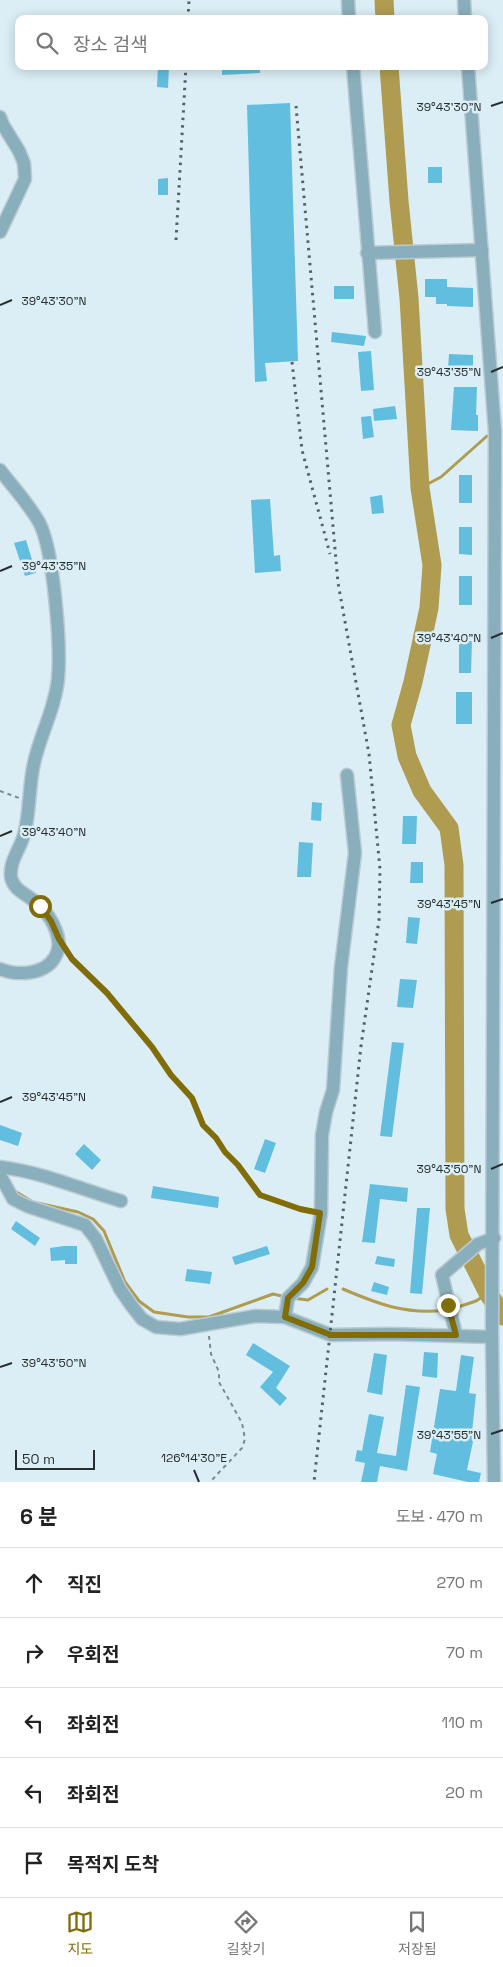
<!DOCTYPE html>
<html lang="ko">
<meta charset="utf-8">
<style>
:root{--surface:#fff;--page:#f2f2f2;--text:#222;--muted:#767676;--line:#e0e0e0;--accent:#816d08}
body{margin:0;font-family:"Space Grotesk","Noto Sans KR",sans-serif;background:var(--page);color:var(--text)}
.scale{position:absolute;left:15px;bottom:12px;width:80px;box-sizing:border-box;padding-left:5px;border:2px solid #272e30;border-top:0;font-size:14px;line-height:18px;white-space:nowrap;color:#272e30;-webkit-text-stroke:4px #dbeef5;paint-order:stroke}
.stop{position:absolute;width:15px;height:15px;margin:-11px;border:4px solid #816d08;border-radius:50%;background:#fff}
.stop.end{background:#816d08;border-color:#fff;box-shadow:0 1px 5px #0008}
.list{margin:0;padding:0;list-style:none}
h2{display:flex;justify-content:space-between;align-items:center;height:65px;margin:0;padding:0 20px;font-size:21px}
h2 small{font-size:16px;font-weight:400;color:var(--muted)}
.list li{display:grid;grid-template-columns:32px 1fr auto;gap:15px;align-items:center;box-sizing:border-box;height:70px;padding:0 20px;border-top:1px solid var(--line)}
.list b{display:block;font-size:19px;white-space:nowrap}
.list em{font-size:16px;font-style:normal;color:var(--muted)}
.icon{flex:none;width:28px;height:28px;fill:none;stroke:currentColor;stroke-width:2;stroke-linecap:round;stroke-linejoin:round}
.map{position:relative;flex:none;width:503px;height:1482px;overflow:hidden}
.search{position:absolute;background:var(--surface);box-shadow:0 2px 12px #0003;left:15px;right:15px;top:15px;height:55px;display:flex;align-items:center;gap:12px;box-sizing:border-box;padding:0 18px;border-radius:10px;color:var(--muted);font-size:19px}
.sheet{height:415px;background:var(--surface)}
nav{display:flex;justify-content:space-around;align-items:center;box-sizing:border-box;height:70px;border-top:1px solid var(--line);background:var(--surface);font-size:14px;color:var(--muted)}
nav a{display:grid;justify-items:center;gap:2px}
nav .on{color:var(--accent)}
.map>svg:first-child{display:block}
</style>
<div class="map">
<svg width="503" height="1482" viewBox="0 0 503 1482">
<rect width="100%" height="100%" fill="#dbeef5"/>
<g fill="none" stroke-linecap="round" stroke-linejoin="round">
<g stroke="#af9c51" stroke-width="3">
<path d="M420 488 441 477 487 436"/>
<path d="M13 1190 33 1202 78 1212 93 1219 104 1231 125 1282 139 1301 154 1312 188 1317H209L273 1294 286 1297"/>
<path d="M343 1289C378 1304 406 1315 446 1310"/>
<path d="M292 1298 308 1300 327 1289"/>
<path d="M452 1309 476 1301 488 1293"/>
</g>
<g stroke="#af9c51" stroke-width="19">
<path d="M384 0 385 19"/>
<path d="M389 66 399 201 409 298 420 488 432 565 429 608 413 682 401 725 407 756 422 791 449 828 454 865 455 1209 459 1235 488 1293 503 1316"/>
</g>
</g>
<g fill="#62bede">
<path d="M158 66H169L168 88 157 87Z"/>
<path d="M222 66H260V73L222 75Z"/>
<path d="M290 103 298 361 265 363 267 381 255 382 247 105Z"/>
<rect x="428" y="167" width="14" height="16"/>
<path d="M168 178V195H158V179Z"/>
<path d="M425 279H447V287L473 288V307L447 306V304H436V297H425Z"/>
<rect x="334" y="286" width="20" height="13"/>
<path d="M332 332 366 336 364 346 331 342Z"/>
<path d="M371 351 374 390 361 391 358 352Z"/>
<path d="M449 354 473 355V369H448Z"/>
<path d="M454 387H477L476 415H478V431L451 430Z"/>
<path d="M395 406 397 419 374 421 373 409Z"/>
<path d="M371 416 374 437 363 439 361 417Z"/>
<rect x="459" y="475" width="13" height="28"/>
<path d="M382 495 384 513 372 514 370 497Z"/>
<path d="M270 499 274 556 280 555 281 571 255 573 251 500Z"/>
<path d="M459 527H472V555L459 554Z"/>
<path d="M26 540 36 573 25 576 14 543Z"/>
<rect x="459" y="576" width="13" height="29"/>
<path d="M459 641H472L471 673H459Z"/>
<rect x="456" y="692" width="16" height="32"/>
<path d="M312 802 322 803 321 821 311 820Z"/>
<path d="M403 816H417L416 844H402Z"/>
<path d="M299 842 313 843 311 877H297Z"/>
<path d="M411 862H423V883H410Z"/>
<path d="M408 917 420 918 417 944 406 943Z"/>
<path d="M400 979 417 980 413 1008 397 1007Z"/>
<path d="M392 1042 404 1043 392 1137 380 1136Z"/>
<path d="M0 1125 22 1133 18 1146 0 1140Z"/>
<path d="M265 1139 276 1143 265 1173 254 1169Z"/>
<path d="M84 1144 101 1160 92 1170 75 1154Z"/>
<path d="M370 1184 408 1188 407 1202 380 1199 375 1243 362 1242Z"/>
<path d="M153 1186 219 1197 218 1208 151 1198Z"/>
<path d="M417 1208H430L422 1294 410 1293Z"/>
<path d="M16 1221 40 1238 35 1246 11 1229Z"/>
<path d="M64 1246H77V1264H65V1260L51 1261 50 1248Z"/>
<path d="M267 1246 270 1254 235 1265 232 1257Z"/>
<path d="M377 1256 395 1259 394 1267 375 1264Z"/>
<path d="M187 1269 212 1272 210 1284 185 1281Z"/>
<path d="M374 1282 389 1287 387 1295 371 1291Z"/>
<path d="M253 1343 290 1366 276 1388 287 1398 280 1406 260 1387 273 1372 246 1355Z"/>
<path d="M424 1352 438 1353 437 1378 422 1376Z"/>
<path d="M374 1353 387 1355 382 1395 367 1392Z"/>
<path d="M461 1355 474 1357 469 1393 476 1394 472 1432H475L467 1470 481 1473 479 1482H468L433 1474 437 1454 430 1452 440 1389 456 1391Z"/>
<path d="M406 1385 420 1387 407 1471 380 1466 377 1482H361L365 1463 355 1461 357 1450 362 1451 369 1414 384 1417 377 1453 396 1456Z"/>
</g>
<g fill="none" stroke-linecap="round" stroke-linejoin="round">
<g stroke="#bbcbd2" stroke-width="15">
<g id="minor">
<path d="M348 0 349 19"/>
<path d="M464 0 465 19"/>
<path d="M353 66 375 332"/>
<path d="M468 66 495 432 492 1337 494 1482"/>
<path d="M0 117 3 125 19 151 24 163 25 179 0 232"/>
<path d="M367 253 482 250"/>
<path d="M0 470C13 487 28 503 39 522 54 550 61 647 58 679 55 709 40 735 34 763 29 785 30 809 25 831 22 847 9 860 11 877 13 891 31 896 40 906 52 918 65 941 55 957 45 975 17 976 0 969"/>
<path d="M0 1167C42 1172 80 1189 121 1201"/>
<path d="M0 1175 13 1199 27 1206 85 1225 96 1239 120 1289 131 1305 142 1319 156 1327 180 1329 256 1316 285 1317 331 1335 390 1334 492 1337"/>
<path d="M285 1317 288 1298 303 1283 312 1267 321 1213 322 1135 326 1112 333 1090 341 967 355 853 347 775"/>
<path d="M456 1335 442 1275 478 1244 494 1238"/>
</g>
</g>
<g stroke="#7d898e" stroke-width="2" stroke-dasharray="4 4" stroke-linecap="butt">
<path d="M0 791 19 798"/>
<path d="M69 955 107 993 152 1047 171 1075 192 1098 203 1125 216 1138 225 1153 238 1165 260 1195 275 1202 311 1211"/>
<path d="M209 1336 211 1354 219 1372V1382L242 1423 245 1439 242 1448 210 1482"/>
</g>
<use href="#minor" stroke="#89aebc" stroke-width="12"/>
<g stroke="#576164" stroke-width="3" stroke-dasharray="2.5 5" stroke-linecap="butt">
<path d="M188 19 189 0"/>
<path d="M296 106 338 583 369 754 380 869 379 920 361 1046 314 1482"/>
<path d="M176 240 186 66"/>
<path d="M292 362 302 450 330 554"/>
</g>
</g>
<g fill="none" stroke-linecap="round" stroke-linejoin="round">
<path stroke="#816d08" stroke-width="6" d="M40 906 51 921 59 939 72 959 107 993 152 1047 171 1075 192 1098 203 1125 216 1138 225 1152 238 1165 260 1195 300 1209 320 1213 312 1267 303 1283 288 1298 285 1317 331 1335H456L448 1305"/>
</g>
<path fill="none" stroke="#272e30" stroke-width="2" d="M491 106 503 102M0 305 12 300M491 372 503 367M0 571 12 566M491 638 503 633M0 836 12 831M491 903 503 899M0 1102 12 1097M491 1169 503 1164M0 1367 12 1363M491 1434 503 1430M194 1470 199 1482"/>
<g font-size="12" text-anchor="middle" fill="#272e30" stroke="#dbeef5" stroke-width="5" stroke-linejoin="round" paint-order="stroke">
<text x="449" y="111">39°43'30"N</text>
<text x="54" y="305">39°43'30"N</text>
<text x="449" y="376">39°43'35"N</text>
<text x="54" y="570">39°43'35"N</text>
<text x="449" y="642">39°43'40"N</text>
<text x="54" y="836">39°43'40"N</text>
<text x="449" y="908">39°43'45"N</text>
<text x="54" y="1101">39°43'45"N</text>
<text x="449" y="1173">39°43'50"N</text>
<text x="54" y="1367">39°43'50"N</text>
<text x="449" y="1439">39°43'55"N</text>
<text x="194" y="1462">126°14'30"E</text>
</g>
</svg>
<div class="scale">50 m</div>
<div class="stop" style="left:40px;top:906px"></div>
<div class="stop end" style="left:448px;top:1305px"></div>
<div class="search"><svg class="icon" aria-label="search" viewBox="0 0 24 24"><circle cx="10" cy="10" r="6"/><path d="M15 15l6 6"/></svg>장소 검색</div>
</div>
<section class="sheet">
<h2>6 분<small>도보 · 470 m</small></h2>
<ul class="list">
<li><svg class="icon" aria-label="ahead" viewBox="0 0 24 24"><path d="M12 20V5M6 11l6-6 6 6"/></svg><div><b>직진</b></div><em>270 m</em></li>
<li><svg class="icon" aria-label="right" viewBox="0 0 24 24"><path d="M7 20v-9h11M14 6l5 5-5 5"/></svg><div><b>우회전</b></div><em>70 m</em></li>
<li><svg class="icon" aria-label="left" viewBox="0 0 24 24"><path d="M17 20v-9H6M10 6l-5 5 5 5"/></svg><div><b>좌회전</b></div><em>110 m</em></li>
<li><svg class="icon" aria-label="left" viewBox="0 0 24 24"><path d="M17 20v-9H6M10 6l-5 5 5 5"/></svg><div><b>좌회전</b></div><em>20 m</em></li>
<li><svg class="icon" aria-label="arrive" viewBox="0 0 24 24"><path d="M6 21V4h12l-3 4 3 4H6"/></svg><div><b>목적지 도착</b></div></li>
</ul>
</section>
<nav>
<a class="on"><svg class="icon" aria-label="map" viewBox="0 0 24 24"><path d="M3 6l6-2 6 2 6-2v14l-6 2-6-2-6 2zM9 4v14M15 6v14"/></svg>지도</a>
<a><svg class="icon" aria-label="directions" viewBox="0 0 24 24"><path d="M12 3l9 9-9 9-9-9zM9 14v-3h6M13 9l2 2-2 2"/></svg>길찾기</a>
<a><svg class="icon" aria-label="saved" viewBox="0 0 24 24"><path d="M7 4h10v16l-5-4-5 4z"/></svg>저장됨</a>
</nav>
